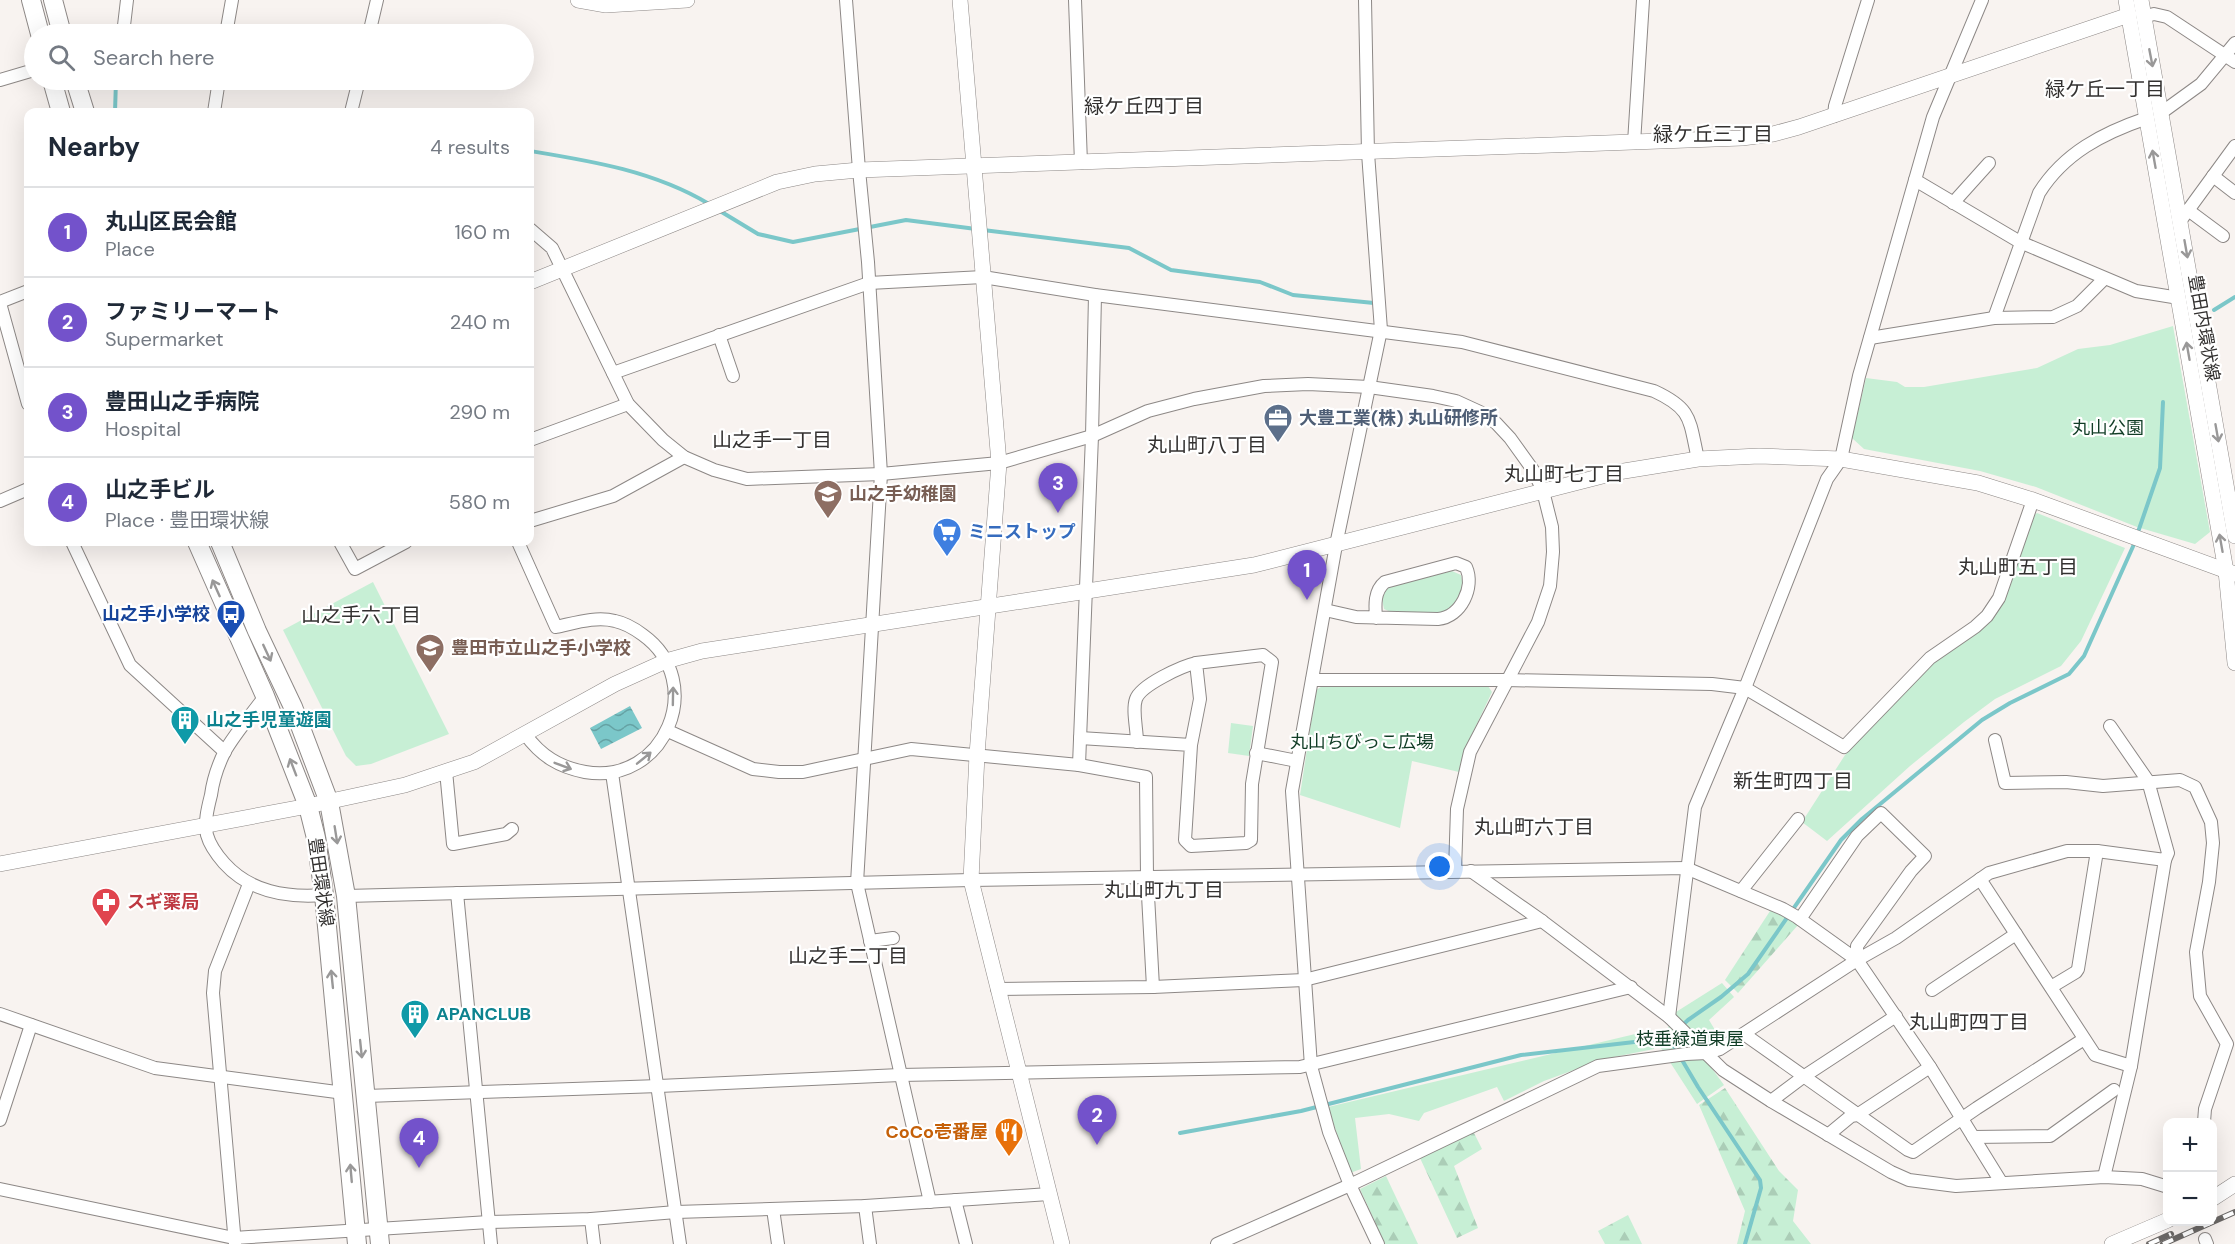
<!DOCTYPE html>
<meta charset="utf-8">
<style>
:root{--surface:#fff;--page:#f6f6f7;--text:#1f2937;--muted:#747a83;--line:#e0e1e3;--accent:#7352cb}
body{margin:0;font-family:"DM Sans","Noto Sans JP",sans-serif;background:var(--page);color:var(--text)}
.controls{position:absolute;right:18px;bottom:18px;display:grid;overflow:hidden;border-radius:12px;box-shadow:0 6px 24px #0002}
.controls button{width:54px;height:54px;display:grid;place-items:center;padding:0;border:0;border-bottom:2px solid var(--line);background:var(--surface);color:var(--text);font:30px sans-serif}
.you{position:absolute;left:1440px;top:867px;width:21px;height:21px;margin:-15px;border:4px solid #fff;border-radius:50%;background:#1a73e8;box-shadow:0 0 0 9px #1a73e833}
.badge{display:grid;place-items:center;width:39px;height:39px;border-radius:50%;background:var(--accent);color:#fff;font-size:20px;font-weight:700}
.pin{position:absolute;translate:-50% -50px;filter:drop-shadow(0 2px 3px #0008)}
.pin::after{content:'';position:absolute;top:32px;width:21px;height:18px;background:inherit;clip-path:polygon(0 0,100% 0,50% 100%)}
.list{margin:0;padding:0;list-style:none}
h2{display:flex;justify-content:space-between;align-items:center;height:78px;margin:0;padding:0 24px;font-size:26px}
h2 small{font-size:20px;font-weight:400;color:var(--muted)}
.list li{display:grid;grid-template-columns:39px 1fr auto;gap:18px;align-items:center;box-sizing:border-box;height:90px;padding:0 24px;border-top:2px solid var(--line)}
.list b{display:block;font-size:22px;white-space:nowrap}
.list p{margin:0;font-size:20px;white-space:nowrap;color:var(--muted)}
.list em{font-size:20px;font-style:normal;color:var(--muted)}
.icon{flex:none;width:33px;height:33px;fill:none;stroke:currentColor;stroke-width:2;stroke-linecap:round;stroke-linejoin:round}
.map{position:relative;flex:none;width:2235px;height:1244px;overflow:hidden}
.search{position:absolute;background:var(--surface);box-shadow:0 6px 24px #0002;left:24px;top:24px;width:510px;height:66px;display:flex;align-items:center;gap:15px;box-sizing:border-box;padding:0 21px;border-radius:33px;color:var(--muted);font-size:22px}
.panel{position:absolute;background:var(--surface);box-shadow:0 6px 24px #0002;left:24px;top:108px;width:510px;height:438px;border-radius:12px}
.map>svg:first-child{display:block}
</style>
<div class="map">
<svg width="2235" height="1244" viewBox="0 0 2235 1244">
<defs>
<pattern id="forest-firs" width="22" height="20" patternUnits="userSpaceOnUse" patternTransform="scale(1.5)"><rect width="22" height="20" fill="#c7efd5"/><path d="M5 1l3.5 6h-7zM16 11l3.5 6h-7z" fill="#abcdb7"/></pattern>
<pattern id="water-waves" width="16" height="10" patternUnits="userSpaceOnUse" patternTransform="scale(1.5)"><rect width="16" height="10" fill="#7bc7c9"/><path d="M0 5q4-4 8 0t8 0" fill="none" stroke="#65a2a4"/></pattern>
</defs>
<rect width="100%" height="100%" fill="#f8f3f0"/>
<g fill="#c7efd5">
<path d="M2173 326 2210 532 2195 544 2137 527 2036 487 1980 471 1864 449 1852 438 1866 378 1897 382 1905 387H1924L2037 368 2078 349 2110 345Z"/>
<path d="M2037 513 2125 548 2081 641 2061 666 1995 699 1964 722 1910 766 1827 841 1802 822 1845 755 1931 663 1978 632 2032 517Z"/>
<path d="M1452 571 1461 575C1465 589 1456 604 1445 612H1391L1384 609 1382 599 1387 588 1401 582Z"/>
<path d="M373 582 449 734 371 764 356 766 346 756 283 630Z"/>
<path d="M1324 685 1488 686 1492 692 1465 749 1459 772 1412 761 1400 828 1300 795 1316 690Z"/>
<path d="M1231 723 1253 726 1249 756 1228 753Z"/>
<path d="M1722 983 1734 997 1709 1020 1721 1040 1705 1059 1724 1085 1697 1104 1659 1045 1676 1012Z"/>
<path d="M1652 1030 1654 1049 1604 1059 1544 1081 1504 1101 1497 1087 1424 1113 1419 1121 1389 1114 1355 1118 1361 1169 1350 1173 1328 1107Z"/>
</g>
<g fill="url(#forest-firs)">
<path d="M1772 908 1798 925 1738 993 1725 980Z"/>
<path d="M1725 1088 1779 1171 1798 1190 1793 1221 1811 1244H1737L1745 1211 1699 1105Z"/>
<path d="M1473 1131 1482 1149 1454 1166 1478 1228 1457 1238 1420 1158Z"/>
<path d="M1386 1176 1418 1244H1385L1360 1189Z"/>
<path d="M1628 1215 1642 1244H1605L1598 1231Z"/>
</g>
<path fill="url(#water-waves)" d="M630 706 642 728 601 749 590 728Z"/>
<g fill="none" stroke-linecap="round" stroke-linejoin="round">
<g stroke="#7bc7c9" stroke-width="4">
<path d="M115 112 116 80"/>
<path d="M530 151C591 161 654 171 709 204"/>
<path d="M720 211 758 234 793 242 906 220 976 229"/>
<path d="M983 230 1129 248 1171 270 1260 282 1293 295 1374 303"/>
<path d="M2214 310 2235 297"/>
<path d="M2137 535 2160 468 2163 402"/>
<path d="M1669 1038 1698 1087 1760 1180 1761 1188 1745 1244"/>
<path d="M1180 1133 1301 1111 1521 1055 1669 1038 1688 1020 1721 997 1748 974 1841 840 1862 819 1982 720 2010 703 2069 674 2084 656 2135 542"/>
</g>
<g stroke="#8d8886" stroke-width="14">
<g id="minor">
<path d="M846 0 859 170 868 262 881 474 857 883 930 1202"/>
<path d="M1075 0 1081 163"/>
<path d="M1365 0 1368 153 1381 330 1336 545 1292 791 1311 1066 1329 1132 1350 1185 1378 1244"/>
<path d="M2143 17 2154 14 2167 17 2235 62"/>
<path d="M123 34 127 0"/>
<path d="M226 34 232 0"/>
<path d="M369 34 377 0"/>
<path d="M0 80 34 70"/>
<path d="M214 112 219 80"/>
<path d="M351 112 359 80"/>
<path d="M2161 113 2201 84 2235 43"/>
<path d="M1834 116 1835 106 1868 0"/>
<path d="M1634 143 1643 0"/>
<path d="M2213 176 2235 193"/>
<path d="M1915 180 2020 242 2136 291 2179 298"/>
<path d="M1953 203 1989 163"/>
<path d="M2188 210 2223 236"/>
<path d="M2181 220 2235 146"/>
<path d="M530 229 552 248 628 404 663 440 684 457 714 470 747 479 881 474 999 463 1092 436 1148 411 1194 399 1264 386 1308 384 1369 387 1433 396 1456 401 1480 412 1496 423 1510 438 1533 470 1543 491 1552 527 1553 552 1550 586 1538 622 1470 752 1457 809 1455 871"/>
<path d="M0 302 28 291"/>
<path d="M0 303 28 404"/>
<path d="M1994 318 2039 193C2064 153 2103 133 2147 118"/>
<path d="M719 335 733 376"/>
<path d="M1870 338 1994 318 2053 317 2077 306 2104 279"/>
<path d="M613 373 869 283 983 277 1095 295 1462 342 1654 391C1693 409 1689 420 1698 459"/>
<path d="M530 440 628 404"/>
<path d="M0 501 28 489"/>
<path d="M530 521 613 496 684 457"/>
<path d="M72 542 130 665 225 752"/>
<path d="M340 542 355 569 406 542"/>
<path d="M518 542 556 627C575 623 596 616 615 621 625 623 635 629 643 635 708 682 665 786 585 772 559 767 541 756 525 734"/>
<path d="M1325 610 1356 617 1438 619C1461 617 1475 587 1466 567L1456 563 1385 582C1374 591 1375 605 1376 618"/>
<path d="M1312 680H1506L1712 684 1745 688 1844 747 1930 658 1975 627 1987 616 1999 598 2033 500"/>
<path d="M265 696C252 714 236 732 225 751 218 765 213 780 211 795 208 807 204 822 207 835 210 846 217 855 224 863 250 892 286 898 324 895"/>
<path d="M2110 726 2148 781 2168 853 2165 860"/>
<path d="M668 731 753 769 779 772H803L911 749 1079 765 1146 777 1147 877 1153 987"/>
<path d="M1080 738 1191 745 1185 840 1191 846 1246 843 1251 840 1252 784 1272 662 1263 655 1196 663 1200 699 1191 745"/>
<path d="M1995 740 2005 783 2066 782 2103 786 2180 780 2195 787 2211 822 2213 843 2209 882 2196 952 2200 996 2227 1044 2205 1109 2204 1122"/>
<path d="M1137 742C1137 729 1132 710 1136 699 1141 685 1182 666 1196 663"/>
<path d="M1256 753 1297 761"/>
<path d="M1079 765 1092 436 1095 295"/>
<path d="M446 771 453 844 506 834 512 829"/>
<path d="M612 773 680 1244"/>
<path d="M1471 871 1542 921 1669 1017 1723 1070 1771 1101 1891 1172 1909 1180 1956 1186 2104 1177 2142 1179 2168 1187"/>
<path d="M1980 879 2095 1055 2131 1066"/>
<path d="M1741 891 1798 819"/>
<path d="M457 893 491 1244"/>
<path d="M346 896 971 880 1686 868 1783 909 1797 917 1857 960 1930 1067 2001 1182"/>
<path d="M1800 919 1857 836 1881 813 1925 856 1911 871 1857 946V960"/>
<path d="M870 941 893 938"/>
<path d="M2051 987 2076 972 2078 969 2097 851"/>
<path d="M997 989 1153 987 1304 980 1542 921"/>
<path d="M1932 990 2016 934"/>
<path d="M0 1014 155 1068 344 1093"/>
<path d="M1669 1017 1695 807 1745 688 1827 479 1841 459 1859 376 1933 117 1982 0"/>
<path d="M1744 1034 1908 1150 1913 1152 1977 1108 2084 1039"/>
<path d="M366 1096 659 1086 900 1075 1300 1067 1631 987"/>
<path d="M1771 1101 1803 1077 1896 1016"/>
<path d="M0 1120 31 1025"/>
<path d="M1828 1135 1851 1116 1857 1115 1930 1067"/>
<path d="M1973 1137 2050 1136 2114 1090"/>
<path d="M0 1189 234 1238 489 1222 591 1219 676 1212 865 1206 1049 1194"/>
<path d="M955 1200 966 1244"/>
<path d="M865 1206 870 1244"/>
<path d="M773 1209 778 1244"/>
<path d="M591 1219 594 1244"/>
<path d="M2205 1239 2207 1244"/>
<path d="M235 1244 213 993 215 971 249 884"/>
<path d="M1217 1244 1350 1185 1598 1066 1686 1054 1707 1053 1720 1049 1857 960 1896 938 1989 873 2067 851H2097L2165 860 2131 1066 2104 1177"/>
</g>
</g>
<g stroke="#8d8886" stroke-width="16">
<g id="tertiary">
<path d="M578 0 606 5 687 0"/>
<path d="M960 0 999 463 977 755 971 880 1062 1244"/>
<path d="M2126 0 2226 571 2235 663"/>
<path d="M2141 0 2235 536"/>
<path d="M530 282 777 182 815 174 859 170 1742 138 1773 134 1799 127 2129 15"/>
<path d="M0 864 308 806 405 785 474 762 615 684 666 661 702 651 1254 565 1618 472 1698 459 1759 456 1841 459 1978 483 2033 500 2235 574"/>
<path d="M2212 1199 2235 1184"/>
<path d="M2112 1244 2168 1220"/>
</g>
</g>
<g stroke="#8d8886" stroke-width="20">
<g id="secondary">
<path d="M31 0 40 34"/>
<path d="M53 0 62 34"/>
<path d="M52 80 61 112"/>
<path d="M75 80 85 112"/>
<path d="M197 542 265 696 308 806 316 838 324 895 357 1244"/>
<path d="M220 542 257 631 293 707 329 802 346 896 380 1244"/>
</g>
</g>
<use href="#minor" stroke="#fff" stroke-width="12"/>
<use href="#tertiary" stroke="#fff" stroke-width="15"/>
<use href="#secondary" stroke="#fff" stroke-width="18"/>
<g stroke="#6b6866" stroke-width="6">
<g id="rail">
<path d="M2149 1244 2171 1234"/>
<path d="M2163 1244 2235 1212"/>
</g>
</g>
<use href="#rail" stroke="#fff" stroke-width="4" stroke-dasharray="11" stroke-linecap="butt"/>
</g>
<defs><path id="oneway-shaft" d="M-6 0H5M1.5-3L5.5 0L1.5 3" fill="none" stroke-width="1.6" stroke-linecap="round" stroke-linejoin="round" transform="scale(1.5)"/></defs>
<g stroke="#999898">
<use href="#oneway-shaft" transform="translate(2151 58) rotate(79)"/>
<use href="#oneway-shaft" transform="translate(2154 159) rotate(-100)"/>
<use href="#oneway-shaft" transform="translate(2186 249) rotate(80)"/>
<use href="#oneway-shaft" transform="translate(2188 351) rotate(-100)"/>
<use href="#oneway-shaft" transform="translate(2217 433) rotate(80)"/>
<use href="#oneway-shaft" transform="translate(2221 543) rotate(-100)"/>
<use href="#oneway-shaft" transform="translate(216 588) rotate(-114)"/>
<use href="#oneway-shaft" transform="translate(267 653) rotate(65)"/>
<use href="#oneway-shaft" transform="translate(673 696) rotate(-89)"/>
<use href="#oneway-shaft" transform="translate(644 758) rotate(-39)"/>
<use href="#oneway-shaft" transform="translate(563 766) rotate(21)"/>
<use href="#oneway-shaft" transform="translate(293 767) rotate(-111)"/>
<use href="#oneway-shaft" transform="translate(336 835) rotate(81)"/>
<use href="#oneway-shaft" transform="translate(332 979) rotate(-96)"/>
<use href="#oneway-shaft" transform="translate(361 1049) rotate(84)"/>
<use href="#oneway-shaft" transform="translate(351 1173) rotate(-95)"/>
</g>
<defs>
<g id="office-pin" transform="scale(1.5)"><path d="M0 17L-7.5 6A9.5 9.5 0 1 1 7.5 6Z" fill="#5c6f8a" stroke="#fff"/><path d="M-6-3h4V-5.5h4V-3h4V5H-6ZM-1-4.5V-3h2v-1.5ZM-6 0V1H6V0Z" fill="#fff"/></g>
<g id="school-pin" transform="scale(1.5)"><path d="M0 17L-7.5 6A9.5 9.5 0 1 1 7.5 6Z" fill="#8d6e63" stroke="#fff"/><path d="M0-5L7-2L0 1L-7-2ZM-4 1L0 2.5L4 1V4Q0 6-4 4Z" fill="#fff"/></g>
<g id="supermarket-pin" transform="scale(1.5)"><path d="M0 17L-7.5 6A9.5 9.5 0 1 1 7.5 6Z" fill="#3f7fe0" stroke="#fff"/><path d="M-6-5.5h2.5l.6 2H6L4.5 2H-2.5L-4.4-4H-6ZM-1.5 3.2a1.3 1.3 0 1 0 .1 0ZM3 3.2a1.3 1.3 0 1 0 .1 0Z" fill="#fff"/></g>
<g id="bus-pin" transform="scale(1.5)"><path d="M0 17L-7.5 6A9.5 9.5 0 1 1 7.5 6Z" fill="#1a4fb4" stroke="#fff"/><path d="M-5-6H5V4H4V6H2V4H-2V6H-4V4H-5ZM-3.5-4V0h7V-4ZM-3.5 1.2v1.5H-2V1.2ZM2 1.2v1.5H3.5V1.2Z" fill="#fff"/></g>
<g id="building-pin" transform="scale(1.5)"><path d="M0 17L-7.5 6A9.5 9.5 0 1 1 7.5 6Z" fill="#0f9aa8" stroke="#fff"/><path d="M-4-6H4V6H1V3H-1V6H-4ZM-2.5-4.3h1.7v1.8h-1.7ZM.8-4.3h1.7v1.8H.8ZM-2.5-1h1.7V.8h-1.7ZM.8-1h1.7V.8H.8Z" fill="#fff"/></g>
<g id="pharmacy-pin" transform="scale(1.5)"><path d="M0 17L-7.5 6A9.5 9.5 0 1 1 7.5 6Z" fill="#e0444e" stroke="#fff"/><path d="M-2-6h4v4h4v4h-4v4h-4v-4h-4v-4h4Z" fill="#fff"/></g>
<g id="restaurant-pin" transform="scale(1.5)"><path d="M0 17L-7.5 6A9.5 9.5 0 1 1 7.5 6Z" fill="#e8710a" stroke="#fff"/><path d="M-5-6h1v4h1v-4h1v4h1v-4h1v5L-1.5 .5V6h-2V.5L-5-1ZM5-6V6H3V1.5H1.5Q1.5-4 5-6Z" fill="#fff"/></g>
</defs>
<g fill-rule="evenodd">
<use href="#office-pin" x="1278" y="418"/>
<use href="#school-pin" x="828" y="494"/>
<use href="#supermarket-pin" x="947" y="532"/>
<use href="#bus-pin" x="231" y="614"/>
<use href="#school-pin" x="430" y="648"/>
<use href="#building-pin" x="185" y="720"/>
<use href="#pharmacy-pin" x="106" y="902"/>
<use href="#building-pin" x="415" y="1014"/>
<use href="#restaurant-pin" x="1009" y="1132"/>
</g>
<g text-anchor="middle" stroke-width="4.5" stroke-linejoin="round" paint-order="stroke">
<g font-size="18" fill="#333130" stroke="#fff">
<text transform="translate(2204 328) rotate(80)" y="6">豊田内環状線</text>
<text transform="translate(321 882) rotate(82)" y="6">豊田環状線</text>
</g>
<g font-size="18" font-weight="bold" fill="#4e5e75" stroke="#fff" text-anchor="start">
<text x="1299" y="424">大豊工業(株) 丸山研修所</text>
</g>
<g font-size="18" fill="#113d26" stroke="#fff">
<text x="2108" y="434">丸山公園</text>
<text x="1362" y="748">丸山ちびっこ広場</text>
<text x="1690" y="1045">枝垂緑道東屋</text>
</g>
<g font-size="18" font-weight="bold" fill="#785e54" stroke="#fff" text-anchor="start">
<text x="849" y="500">山之手幼稚園</text>
<text x="451" y="654">豊田市立山之手小学校</text>
</g>
<g font-size="18" font-weight="bold" fill="#366cbe" stroke="#fff" text-anchor="start">
<text x="968" y="538">ミニストップ</text>
</g>
<g font-size="18" font-weight="bold" fill="#164399" stroke="#fff" text-anchor="end">
<text x="210" y="620">山之手小学校</text>
</g>
<g font-size="18" font-weight="bold" fill="#0d838f" stroke="#fff" text-anchor="start">
<text x="206" y="726">山之手児童遊園</text>
<text x="436" y="1020">APANCLUB</text>
</g>
<g font-size="18" font-weight="bold" fill="#be3a42" stroke="#fff" text-anchor="start">
<text x="127" y="908">スギ薬局</text>
</g>
<g font-size="18" font-weight="bold" fill="#c56008" stroke="#fff" text-anchor="end">
<text x="988" y="1138">CoCo壱番屋</text>
</g>
<g font-size="20" fill="#333130" stroke="#fff">
<text x="2105" y="96">緑ケ丘一丁目</text>
<text x="1144" y="113">緑ケ丘四丁目</text>
<text x="1713" y="141">緑ケ丘三丁目</text>
<text x="772" y="447">山之手一丁目</text>
<text x="1207" y="452">丸山町八丁目</text>
<text x="1564" y="481">丸山町七丁目</text>
<text x="2018" y="574">丸山町五丁目</text>
<text x="361" y="622">山之手六丁目</text>
<text x="1793" y="788">新生町四丁目</text>
<text x="1534" y="834">丸山町六丁目</text>
<text x="1164" y="897">丸山町九丁目</text>
<text x="848" y="963">山之手二丁目</text>
<text x="1969" y="1029">丸山町四丁目</text>
</g>
</g>
</svg>
<div class="controls">
<button>+</button>
<button>−</button>
</div>
<div class="you"></div>
<div class="pin badge" style="left:1307px;top:600px">1</div>
<div class="pin badge" style="left:1097px;top:1145px">2</div>
<div class="pin badge" style="left:1058px;top:513px">3</div>
<div class="pin badge" style="left:419px;top:1168px">4</div>
<div class="search"><svg class="icon" aria-label="search" viewBox="0 0 24 24"><circle cx="10" cy="10" r="6"/><path d="M15 15l6 6"/></svg>Search here</div>
<section class="panel">
<h2>Nearby<small>4 results</small></h2>
<ul class="list">
<li><span class="badge">1</span><div><b>丸山区民会館</b><p>Place</p></div><em>160 m</em></li>
<li><span class="badge">2</span><div><b>ファミリーマート</b><p>Supermarket</p></div><em>240 m</em></li>
<li><span class="badge">3</span><div><b>豊田山之手病院</b><p>Hospital</p></div><em>290 m</em></li>
<li><span class="badge">4</span><div><b>山之手ビル</b><p>Place · 豊田環状線</p></div><em>580 m</em></li>
</ul>
</section>
</div>
